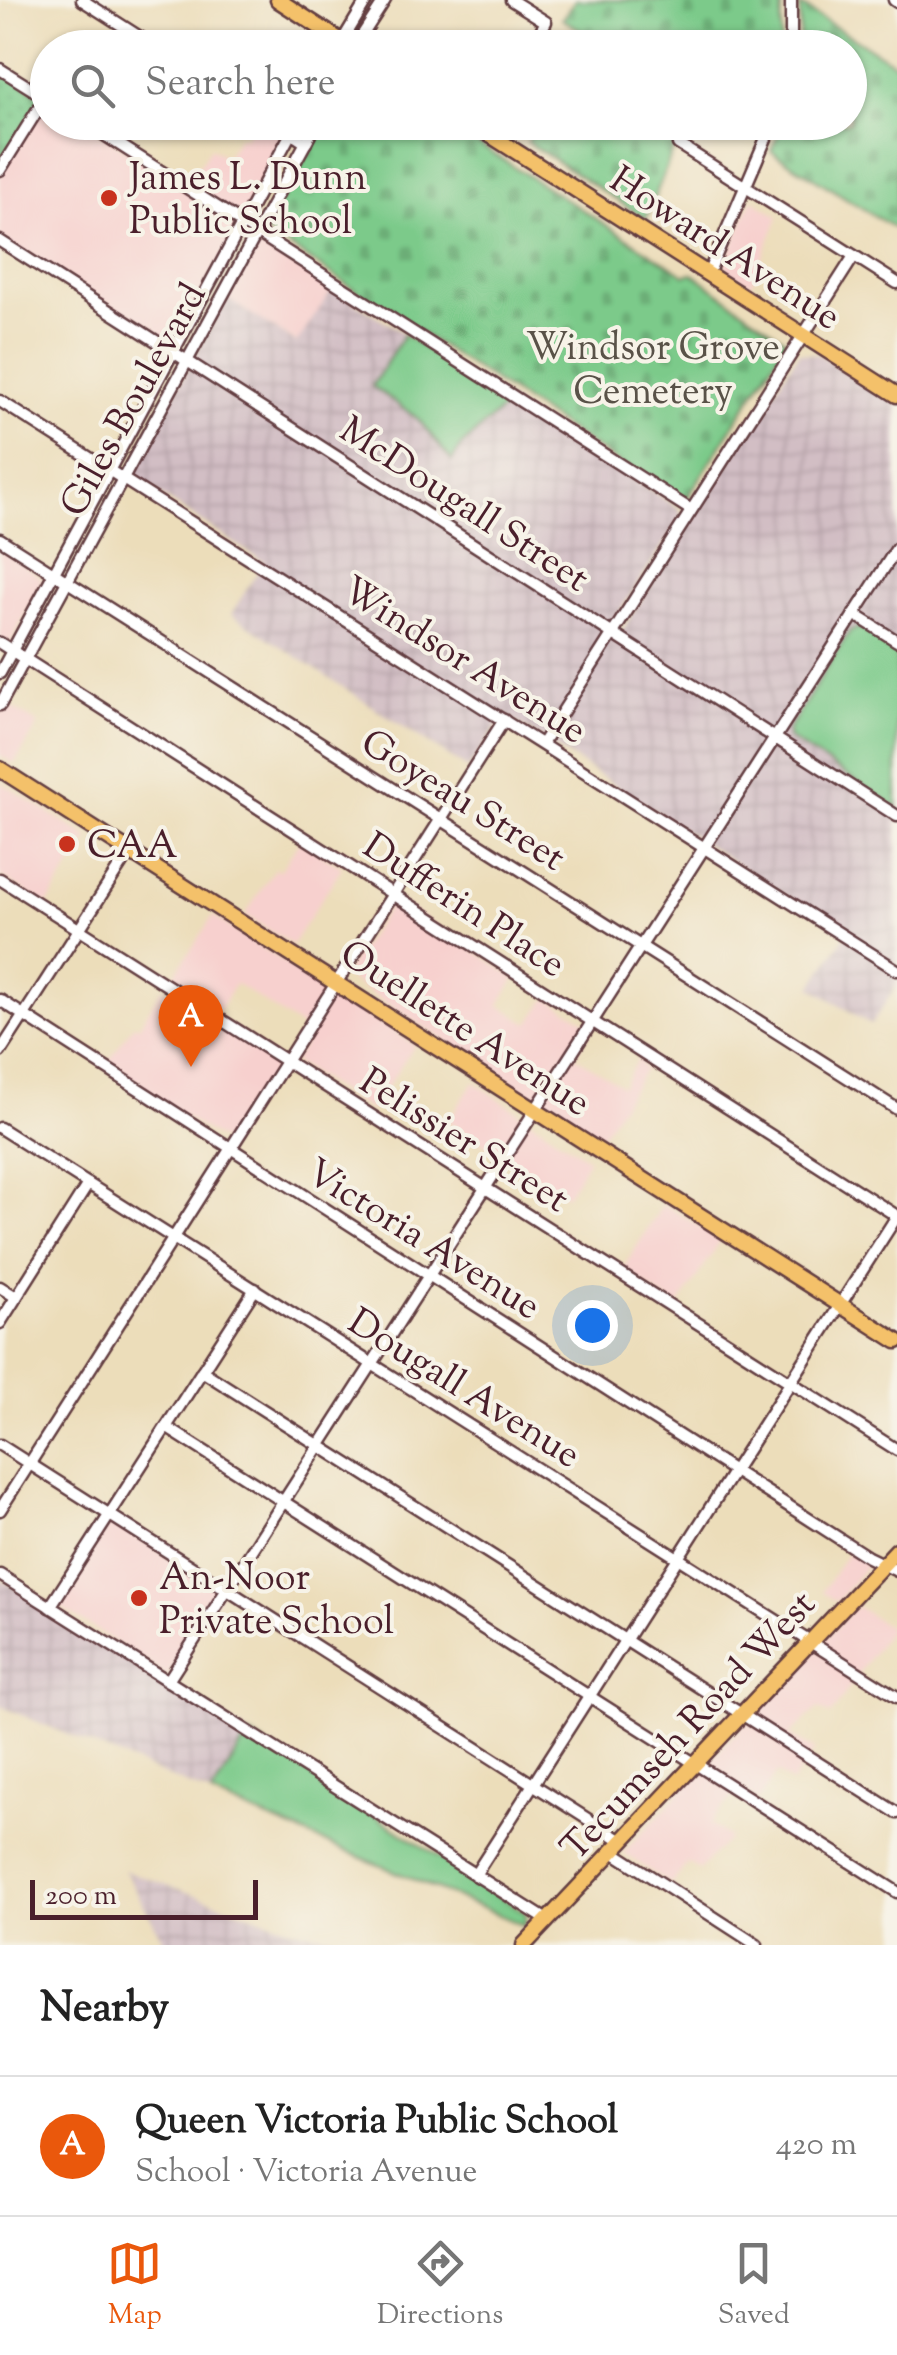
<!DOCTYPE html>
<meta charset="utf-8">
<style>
:root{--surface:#fff;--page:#f6f6f6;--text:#222;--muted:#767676;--line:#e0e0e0;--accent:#ea580c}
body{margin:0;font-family:"Sorts Mill Goudy",serif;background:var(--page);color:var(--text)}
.scale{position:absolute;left:30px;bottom:25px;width:228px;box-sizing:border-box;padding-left:10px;border:5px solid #4a1f2b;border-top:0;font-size:28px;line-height:35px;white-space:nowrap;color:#4a1f2b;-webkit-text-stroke:8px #f7f3e8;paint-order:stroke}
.you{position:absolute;left:592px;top:1325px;width:35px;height:35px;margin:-25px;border:8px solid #fff;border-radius:50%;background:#1a73e8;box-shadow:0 0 0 15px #1a73e833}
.badge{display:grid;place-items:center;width:65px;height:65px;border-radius:50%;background:var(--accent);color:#fff;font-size:32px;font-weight:700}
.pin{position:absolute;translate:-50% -82px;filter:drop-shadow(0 2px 5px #0008)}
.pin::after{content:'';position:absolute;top:52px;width:35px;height:30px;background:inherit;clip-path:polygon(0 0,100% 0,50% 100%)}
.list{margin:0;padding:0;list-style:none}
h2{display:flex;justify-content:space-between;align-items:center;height:130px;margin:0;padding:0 40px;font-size:42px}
h2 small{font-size:32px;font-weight:400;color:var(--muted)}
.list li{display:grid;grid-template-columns:65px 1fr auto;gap:30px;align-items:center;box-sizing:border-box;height:140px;padding:0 40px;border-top:2px solid var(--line)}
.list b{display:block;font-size:38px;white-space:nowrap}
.list p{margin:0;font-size:32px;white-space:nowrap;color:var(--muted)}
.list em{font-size:32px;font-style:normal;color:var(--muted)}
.icon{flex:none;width:55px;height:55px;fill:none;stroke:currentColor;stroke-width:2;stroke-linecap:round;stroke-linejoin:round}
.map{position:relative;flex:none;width:897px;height:1945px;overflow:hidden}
.search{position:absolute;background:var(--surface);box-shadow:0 2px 8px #0004;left:30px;right:30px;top:30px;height:110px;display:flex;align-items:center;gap:25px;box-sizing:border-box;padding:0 35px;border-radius:55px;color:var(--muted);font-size:38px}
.sheet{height:270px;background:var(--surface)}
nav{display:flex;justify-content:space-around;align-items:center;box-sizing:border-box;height:140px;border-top:2px solid var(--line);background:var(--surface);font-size:28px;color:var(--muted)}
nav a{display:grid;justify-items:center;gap:5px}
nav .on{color:var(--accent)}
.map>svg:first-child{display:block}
</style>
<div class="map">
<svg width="897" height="1945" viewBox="0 0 897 1945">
<defs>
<pattern id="industrial-grid" width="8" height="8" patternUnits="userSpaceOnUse" patternTransform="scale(2.5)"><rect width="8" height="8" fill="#d2bec4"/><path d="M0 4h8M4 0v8" fill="none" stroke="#b6a3a9"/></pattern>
<pattern id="cemetery-stones" width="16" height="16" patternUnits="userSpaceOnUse" patternTransform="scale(2.5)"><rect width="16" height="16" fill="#7bca8a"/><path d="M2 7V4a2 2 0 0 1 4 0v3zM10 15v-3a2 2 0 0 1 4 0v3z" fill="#6cad77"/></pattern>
<pattern id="park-dots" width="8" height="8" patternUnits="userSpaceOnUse" patternTransform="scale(2.5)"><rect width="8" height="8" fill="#7bca8a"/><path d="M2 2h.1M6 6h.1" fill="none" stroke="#6cad77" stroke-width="1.8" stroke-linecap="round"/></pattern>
</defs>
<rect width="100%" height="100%" fill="#f7f3e8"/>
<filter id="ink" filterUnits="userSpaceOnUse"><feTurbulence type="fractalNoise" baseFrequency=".01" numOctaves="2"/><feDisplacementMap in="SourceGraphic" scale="20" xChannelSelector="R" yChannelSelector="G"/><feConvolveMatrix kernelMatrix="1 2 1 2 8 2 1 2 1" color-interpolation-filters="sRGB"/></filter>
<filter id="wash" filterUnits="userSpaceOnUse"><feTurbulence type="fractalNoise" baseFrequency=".0048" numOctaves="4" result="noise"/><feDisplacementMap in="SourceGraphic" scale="40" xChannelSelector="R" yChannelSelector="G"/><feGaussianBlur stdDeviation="2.25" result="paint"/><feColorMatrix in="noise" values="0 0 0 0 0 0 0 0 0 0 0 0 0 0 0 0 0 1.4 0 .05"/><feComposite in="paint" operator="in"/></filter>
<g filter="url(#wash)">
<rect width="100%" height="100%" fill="#ecddba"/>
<g fill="#f7d0ce">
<path d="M47 99 48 122 84 123 186 187 210 148 226 157 239 136 244 138 255 123H274L291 133 174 352 0 241V164Z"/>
<path d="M752 199 779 217 751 285 727 271 724 264Z"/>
<path d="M260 240 333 288 298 343 225 298Z"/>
<path d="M0 548 43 579 7 651 0 647Z"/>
<path d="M5 703 39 724 14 764 0 755V713Z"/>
<path d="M0 782 89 838 47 905 0 876Z"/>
<path d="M300 840 342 867 292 945 245 915 275 868 280 871Z"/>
<path d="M398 901 516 978 499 1005 529 1023 548 998 584 1020 591 1030 575 1056 622 1086 639 1057 644 1060 640 1065 646 1068 599 1139 347 978V968L390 905Z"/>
<path d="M213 916 415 1045 371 1111 293 1062 310 1034 241 987 235 984 217 1013 169 983Z"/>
<path d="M162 988 279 1062 228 1145 105 1066 134 1024 139 1026Z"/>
<path d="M474 1082 589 1159 566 1196 448 1121Z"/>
<path d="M663 1204 721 1240 678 1307 622 1270Z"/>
<path d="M110 1520 222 1591 167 1676 57 1605Z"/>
<path d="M849 1550 868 1564 837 1602 822 1592Z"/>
<path d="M856 1606 890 1628 831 1715 818 1708 790 1735 815 1750 792 1783 777 1773 758 1801 739 1789 710 1823 730 1838 699 1870 688 1863 671 1885 623 1853Z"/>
</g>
<g fill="url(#industrial-grid)">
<path d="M333 288 680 509 681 518 611 625 621 632 799 352 820 355 897 403V985L871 1025 812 987 846 934 505 715 468 769 231 614 264 562 130 476 226 298 297 343Z"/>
<path d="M0 1578 249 1734 211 1795 0 1706Z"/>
<path d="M124 1870 293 1929 380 1945H166Z"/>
</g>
<g fill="#7bca8a" stroke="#62745a" stroke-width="2.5">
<path d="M404 334 509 403 461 446 452 461 418 419 372 386Z"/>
<path d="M857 628 868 629 897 648V808L788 738V730L849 632Z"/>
<path d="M249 1734 526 1913 525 1926 211 1795Z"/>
</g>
<g fill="url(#cemetery-stones)" stroke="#62745a" stroke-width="2.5">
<path d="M575 0H782L781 47H586L590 35 562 19Z"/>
<path d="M800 5 897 65V230L771 151 783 123 850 122V48L800 47Z"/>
<path d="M324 123H445L685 275 692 273 787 341 683 505 264 230Z"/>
<path d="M538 123H684L646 219 527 142Z"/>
</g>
<path fill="url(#park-dots)" stroke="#62745a" stroke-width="2.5" d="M0 69 45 98 0 164Z"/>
</g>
<g filter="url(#ink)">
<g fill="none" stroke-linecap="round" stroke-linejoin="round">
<g stroke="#623c40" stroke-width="15">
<g id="minor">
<path d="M82 0 157 48"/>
<path d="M511 0 546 22 530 48"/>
<path d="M894 0 897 2"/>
<path d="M338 48 367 0"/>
<path d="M354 48 385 0"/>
<path d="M791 48V0"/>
<path d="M0 69 48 99"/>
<path d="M84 122 691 510"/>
<path d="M274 122 306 143"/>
<path d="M678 144 897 283"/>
<path d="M0 170 45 98"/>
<path d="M0 241 897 816"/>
<path d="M708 274 773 122"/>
<path d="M0 401 897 970"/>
<path d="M0 539 897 1109"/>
<path d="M854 614 897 641"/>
<path d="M0 643 897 1216 475 1875"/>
<path d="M0 673 297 122"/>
<path d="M0 705 317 122"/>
<path d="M542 744 854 256"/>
<path d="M0 879 897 1450"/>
<path d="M0 1000 868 1557 897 1571"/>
<path d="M0 1052 129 852"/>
<path d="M0 1128 897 1697"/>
<path d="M0 1287 16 1297"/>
<path d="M0 1323 88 1184"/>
<path d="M202 1371 897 1813"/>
<path d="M166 1427 897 1892"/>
<path d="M0 1445 622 1841"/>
<path d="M0 1510 504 720"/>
<path d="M0 1575 547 1920"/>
<path d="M50 1607 255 1289"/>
<path d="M168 1681 897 548"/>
<path d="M613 1852 757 1945"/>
</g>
</g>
<g stroke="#623c40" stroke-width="19">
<g id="major">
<path d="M278 0 352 48"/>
<path d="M470 122 897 395"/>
<path d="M0 769 897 1341"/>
<path d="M524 1945 897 1550"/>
</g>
</g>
<use href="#minor" stroke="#fff" stroke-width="10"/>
<use href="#major" stroke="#f4c16a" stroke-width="14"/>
</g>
</g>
<g fill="#c8321e" stroke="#f7f3e8" stroke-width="4">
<circle cx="109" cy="198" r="10"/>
<circle cx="67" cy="844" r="10"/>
<circle cx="139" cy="1598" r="10"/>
</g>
<g text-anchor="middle" stroke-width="8" stroke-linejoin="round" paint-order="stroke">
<g font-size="38" fill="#4a1f2b" stroke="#f7f3e8" text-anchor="start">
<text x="129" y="189">James L. Dunn<tspan x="129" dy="44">Public School</tspan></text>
<text x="87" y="857">CAA</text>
<text x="159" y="1589">An-Noor<tspan x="159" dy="44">Private School</tspan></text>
</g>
<g font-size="38" fill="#4a1f2b" stroke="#f7f3e8">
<text transform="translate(726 247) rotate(33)" y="13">Howard Avenue</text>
<text transform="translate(132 399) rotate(-61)" y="13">Giles Boulevard</text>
<text transform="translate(465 503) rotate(33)" y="13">McDougall Street</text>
<text transform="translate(465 659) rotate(32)" y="13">Windsor Avenue</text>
<text transform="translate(464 799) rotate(32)" y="13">Goyeau Street</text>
<text transform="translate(465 904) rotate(33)" y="13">Dufferin Place</text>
<text transform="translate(466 1027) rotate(33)" y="13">Ouellette Avenue</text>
<text transform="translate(465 1139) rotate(32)" y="13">Pelissier Street</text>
<text transform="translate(424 1238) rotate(32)" y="13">Victoria Avenue</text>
<text transform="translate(465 1387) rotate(32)" y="13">Dougall Avenue</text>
<text transform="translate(687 1725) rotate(-47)" y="13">Tecumseh Road West</text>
</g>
<g font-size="38" fill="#595248" stroke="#f7f3e8">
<text x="653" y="359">Windsor Grove<tspan x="653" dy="44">Cemetery</tspan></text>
</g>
</g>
</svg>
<div class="scale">200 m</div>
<div class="you"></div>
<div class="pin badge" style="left:191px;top:1067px">A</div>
<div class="search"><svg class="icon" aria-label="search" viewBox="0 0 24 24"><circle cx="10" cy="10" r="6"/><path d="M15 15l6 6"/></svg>Search here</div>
</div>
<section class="sheet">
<h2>Nearby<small></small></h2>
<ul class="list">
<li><span class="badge">A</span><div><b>Queen Victoria Public School</b><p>School · Victoria Avenue</p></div><em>420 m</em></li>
</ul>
</section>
<nav>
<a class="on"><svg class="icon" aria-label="map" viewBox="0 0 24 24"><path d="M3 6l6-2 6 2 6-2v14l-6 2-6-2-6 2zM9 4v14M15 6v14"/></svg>Map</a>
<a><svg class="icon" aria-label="directions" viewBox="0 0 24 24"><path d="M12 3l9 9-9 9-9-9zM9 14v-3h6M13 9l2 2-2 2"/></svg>Directions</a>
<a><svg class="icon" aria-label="saved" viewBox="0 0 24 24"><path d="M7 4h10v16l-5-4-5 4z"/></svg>Saved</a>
</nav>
